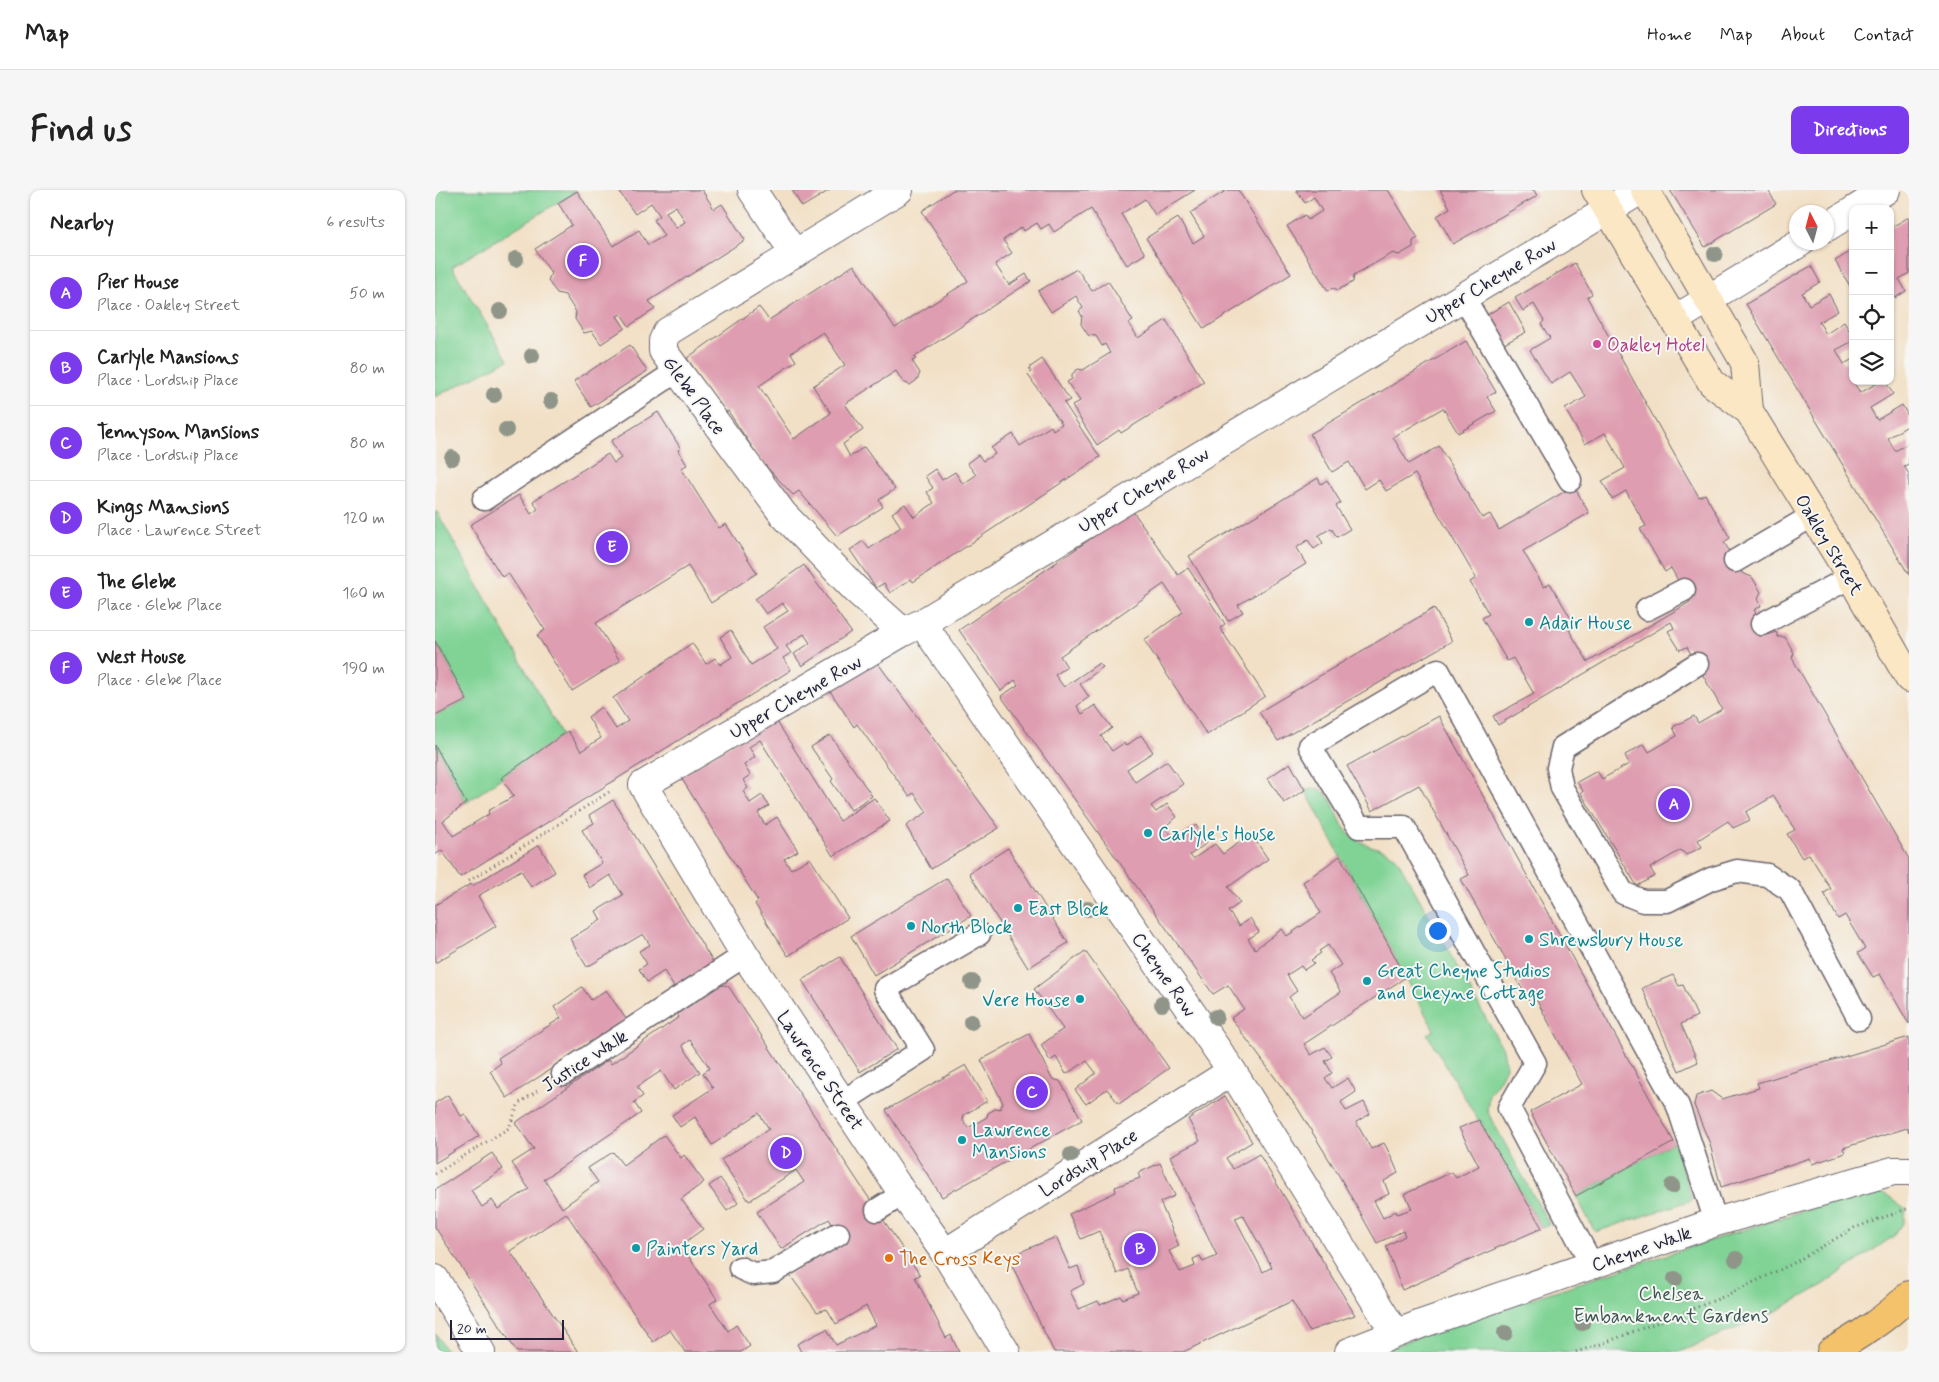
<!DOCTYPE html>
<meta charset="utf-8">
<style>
:root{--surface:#fff;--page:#f6f6f6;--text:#222;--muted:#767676;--line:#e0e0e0;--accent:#7c3aed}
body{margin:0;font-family:Mynerve,sans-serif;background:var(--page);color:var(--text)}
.controls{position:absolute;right:15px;top:15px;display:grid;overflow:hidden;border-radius:10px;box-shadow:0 1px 4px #0004}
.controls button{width:45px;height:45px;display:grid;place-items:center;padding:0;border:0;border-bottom:1px solid var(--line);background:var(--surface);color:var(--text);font:25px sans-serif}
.compass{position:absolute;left:1354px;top:15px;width:45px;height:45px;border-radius:50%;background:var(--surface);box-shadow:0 1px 4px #0004;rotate:354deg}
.scale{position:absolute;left:15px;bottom:12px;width:114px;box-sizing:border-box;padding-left:5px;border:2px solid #22223b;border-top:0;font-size:14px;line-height:18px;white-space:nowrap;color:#22223b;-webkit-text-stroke:4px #f6f6f2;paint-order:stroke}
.you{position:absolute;left:1002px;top:740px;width:18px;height:18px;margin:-12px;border:4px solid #fff;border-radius:50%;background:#1a73e8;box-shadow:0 0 0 8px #1a73e833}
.badge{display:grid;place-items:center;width:32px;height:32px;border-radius:50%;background:var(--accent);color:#fff;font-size:16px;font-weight:700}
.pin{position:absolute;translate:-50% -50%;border:2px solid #fff;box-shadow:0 1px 5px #0006}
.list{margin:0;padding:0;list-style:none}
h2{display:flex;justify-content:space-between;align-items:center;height:65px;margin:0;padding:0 20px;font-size:21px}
h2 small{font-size:16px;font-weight:400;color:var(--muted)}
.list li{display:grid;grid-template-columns:32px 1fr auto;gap:15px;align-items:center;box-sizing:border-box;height:75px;padding:0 20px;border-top:1px solid var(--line)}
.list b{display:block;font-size:19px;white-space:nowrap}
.list p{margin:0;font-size:16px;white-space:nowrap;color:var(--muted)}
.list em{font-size:16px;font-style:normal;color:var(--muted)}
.icon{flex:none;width:28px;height:28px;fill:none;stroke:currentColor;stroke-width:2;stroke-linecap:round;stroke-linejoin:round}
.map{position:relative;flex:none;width:1474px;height:1162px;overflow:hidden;border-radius:10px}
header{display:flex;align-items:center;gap:30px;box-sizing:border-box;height:70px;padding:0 25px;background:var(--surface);border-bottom:1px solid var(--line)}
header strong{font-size:24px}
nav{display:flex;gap:28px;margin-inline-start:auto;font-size:18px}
.intro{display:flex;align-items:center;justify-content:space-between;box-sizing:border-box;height:120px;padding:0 30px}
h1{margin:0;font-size:35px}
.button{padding:12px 22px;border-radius:10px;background:var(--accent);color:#fff;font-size:18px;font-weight:700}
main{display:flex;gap:30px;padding:0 30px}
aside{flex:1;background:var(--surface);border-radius:10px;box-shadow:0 1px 4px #0004}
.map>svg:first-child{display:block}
</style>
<header>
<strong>Map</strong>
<nav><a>Home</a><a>Map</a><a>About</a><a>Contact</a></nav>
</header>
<div class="intro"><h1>Find us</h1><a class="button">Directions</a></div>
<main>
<aside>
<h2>Nearby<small>6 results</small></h2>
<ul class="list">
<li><span class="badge">A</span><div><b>Pier House</b><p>Place · Oakley Street</p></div><em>50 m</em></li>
<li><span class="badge">B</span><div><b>Carlyle Mansions</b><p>Place · Lordship Place</p></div><em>80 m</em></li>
<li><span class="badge">C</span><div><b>Tennyson Mansions</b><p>Place · Lordship Place</p></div><em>80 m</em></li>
<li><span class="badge">D</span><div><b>Kings Mansions</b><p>Place · Lawrence Street</p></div><em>120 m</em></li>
<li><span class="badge">E</span><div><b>The Glebe</b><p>Place · Glebe Place</p></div><em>160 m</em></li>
<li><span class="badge">F</span><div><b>West House</b><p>Place · Glebe Place</p></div><em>190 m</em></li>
</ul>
</aside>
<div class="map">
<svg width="1474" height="1162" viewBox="0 0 1474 1162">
<rect width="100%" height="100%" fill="#f6f6f2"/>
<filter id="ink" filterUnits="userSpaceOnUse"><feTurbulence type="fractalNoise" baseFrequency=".02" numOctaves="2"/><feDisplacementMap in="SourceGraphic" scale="10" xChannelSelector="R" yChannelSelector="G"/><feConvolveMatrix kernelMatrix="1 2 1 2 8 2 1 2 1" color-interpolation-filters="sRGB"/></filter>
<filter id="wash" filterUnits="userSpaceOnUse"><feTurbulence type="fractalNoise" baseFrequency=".0096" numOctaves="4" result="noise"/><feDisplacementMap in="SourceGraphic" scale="20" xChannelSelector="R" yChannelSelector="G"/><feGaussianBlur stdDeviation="1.12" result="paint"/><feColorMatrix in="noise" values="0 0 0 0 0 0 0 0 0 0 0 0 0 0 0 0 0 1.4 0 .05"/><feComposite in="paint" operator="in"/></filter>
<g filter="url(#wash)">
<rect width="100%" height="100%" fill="#f2e0c6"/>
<g fill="#80d395" stroke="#517a68">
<path d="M0 0 142 1 17 77 73 170 0 207Z"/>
<path d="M0 322H2L127 545 31 613 0 555V526L32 510 0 450Z"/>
<path d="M883 598C886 600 889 603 892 605 903 618 904 638 919 648 932 657 947 657 961 667L1068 859 1071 877 1064 891 1054 904 1052 921 1114 1034 1107 1038 992 844 999 840 870 600Z"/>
<path d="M1239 952 1257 1010 1160 1042 1141 1006Z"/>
<path d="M1440 1001 1452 1005 1471 1019 1469 1032 1460 1045 1388 1095 1338 1123 1244 1162H946L999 1140 1364 1022Z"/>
<path d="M1 1144 12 1162H0Z"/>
</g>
<g id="blocks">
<g fill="#de9db0" fill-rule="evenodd">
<path d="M183 0H267L279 19 287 14 310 50 214 111 220 119 194 136 186 124 182 126 190 138 166 154 157 141 149 143 140 129 141 122 130 105 122 103 113 91 116 83 100 59 137 35 123 13 142 1 178 56 204 40 213 55 229 46 219 30 225 26 216 13 200 24ZM241 16 250 32 241 38 231 22Z"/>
<path d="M357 0H395L367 17Z"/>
<path d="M518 0H760L720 25 710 9 686 24 710 64 692 75 656 19 619 42 614 34 606 39 602 33 589 41 587 37 568 50 577 63 560 74 574 95 591 84 596 91 479 167 481 169 477 171 485 183 482 190 475 195 468 192 461 181 410 214 428 240 408 254 415 267 429 257 460 299 444 310 448 317 402 346 364 301 358 305 327 272 293 221 289 223 252 168 324 117 334 130 419 75 460 138 533 91 487 21ZM388 142 410 175 378 196 396 223 359 249 324 196 361 171 356 163Z"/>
<path d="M792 0H803L856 84 769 139 711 48 743 28 758 53 769 46 755 23Z"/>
<path d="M861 0H953L983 48 978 51V57L964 65 958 63 919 85 918 92 903 100 898 98 893 101 852 36 870 25 873 30 887 21 879 7 870 13Z"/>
<path d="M1005 0H1099L1102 6 1018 54 1002 26 1015 18Z"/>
<path d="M1235 0H1333L1341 14 1270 57Z"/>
<path d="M1474 27V83L1464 89 1471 101 1460 108 1455 101V38Z"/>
<path d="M1418 60V101L1400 71Z"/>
<path d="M1140 73 1157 104 1152 107 1243 271 1264 307 1270 304 1295 348 1289 352 1307 383 1317 387 1326 402 1323 408 1326 416 1319 420 1333 445 1341 442 1343 447H1350L1359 463 1357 468 1474 669V834L1445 784 1438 787 1423 763 1430 759 1410 725 1403 729 1389 703 1396 699 1374 664 1367 668 1352 644 1360 640 1339 606 1311 622 1315 630 1298 638 1293 631 1263 650 1267 657 1251 665 1246 660 1215 678 1220 686 1202 696 1146 603 1148 601 1142 592 1162 581 1167 589 1194 574 1190 565 1209 554 1214 562 1242 546 1238 537 1259 526 1263 533 1287 519 1252 457 1245 460 1233 441 1239 438 1236 432 1063 535 1058 526 1099 504 1078 468 1072 471 1047 428 1054 424 1035 392 1041 388 980 284 951 301 944 290 930 299 914 272 897 282 875 244 1031 151 1061 202 1052 207 1061 221 1023 243 1008 218 958 247 974 274 1004 256 1047 328 1055 324 1064 340 1139 296 1154 323 1088 361 1109 397 1115 393 1141 437 1134 440 1153 472 1255 412 1236 378 1230 382 1205 339 1211 336 1191 301 1177 309 1167 291 1190 278 1170 243 1150 254 1130 219 1151 207 1135 182 1116 194 1095 160 1115 148 1106 134 1109 131 1099 114 1088 121 1080 108Z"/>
<path d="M1376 76 1385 92 1367 103 1374 115 1394 104 1403 121 1384 132 1391 144 1409 132 1418 147V151L1401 160 1409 174 1418 169V191L1425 203 1446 191H1450L1458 204 1435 218 1442 230 1467 215 1474 227V235L1453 248 1460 261 1474 253V274L1469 276 1474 284V385L1311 114Z"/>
<path d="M642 79 657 101 673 91 698 131 694 133 703 148 731 130 769 192 686 243 684 240 662 255 637 216 645 211 632 192 637 189V184L643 179 648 180 675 163 670 154 667 156 661 146 653 145 646 134 647 126 644 121 648 118 641 106 616 122 603 101Z"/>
<path d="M1074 112 1091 142 1060 159 1043 130Z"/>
<path d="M195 155 212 181 156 217 139 191Z"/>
<path d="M607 169 635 210 629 213 665 267 478 392 476 389 455 403 449 393 441 398 415 360 428 351 434 359 466 337 457 323 470 314 479 327 499 313 492 302 498 298 490 286 500 279 507 290 520 282 528 294 541 285 532 273 543 265 548 271 560 264 556 258 578 244 585 256 616 236 618 240 627 234 593 185 596 182 594 178Z"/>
<path d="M223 222 246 259 243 260 252 275 246 278 284 338 291 334 322 383 276 413 253 376 161 433 185 471 137 501 102 445 110 440 73 383 67 387 35 335 84 305 96 324 103 319 98 311 173 264 179 273 186 268 176 251Z"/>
<path d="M883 288 886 294 892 290 906 313 901 316 915 339 902 347 896 338 883 346 888 353 879 359 873 350 861 358 871 374 803 415 808 422 793 431 754 366Z"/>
<path d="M697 320 743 385 753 378 790 434 785 438 830 506 772 545 709 450 748 422 729 394 625 466 632 477 620 485 629 497 664 473 668 477 645 494 654 507 642 516 647 524 660 515 677 538 666 546 677 561 689 553 691 556 706 545 718 562 692 579 700 592 732 571 748 594 716 616 721 622 732 614 742 627 729 637 741 650 761 635 772 653 755 665 758 669 780 654 788 664 816 644 833 669 793 697 805 713 793 721 804 736 815 728 824 742 813 749 820 759 847 739 852 746 886 723 868 692 905 666 971 787 869 854 876 865 890 857 897 867 890 871 897 883 890 888 897 898 913 888 921 902 906 912 911 921 929 912 935 924 921 932 936 959 949 953 956 966 963 983 949 991 954 1004 939 1011 948 1028 961 1021 962 1024 977 1019 970 1004 1017 982 1021 988 1044 976 1024 938 1044 930 1107 1038 967 1100 951 1056 970 1046 968 1041 942 1053 906 989 863 919 796 828 809 819 793 795 778 804 566 506 583 495 580 490 566 501 524 440ZM893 755 906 775 894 783 906 802 868 827 854 807 862 801 852 785 866 776 869 780 879 773 876 770 886 763 884 761Z"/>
<path d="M369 375 416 442 367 476 359 464 375 453 369 444 351 456 356 463 348 468 356 480 25 687 7 660 0 665V555L31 613 8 631 18 646 54 624 53 621 79 606 66 588 133 541 146 561 166 548 153 527 166 517 181 539 193 531 178 508 257 453 271 474 280 468 285 475 297 467 285 447 296 440 316 475 342 459 328 437 353 421 347 413 331 424 320 409Z"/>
<path d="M999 418 1017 451 843 551 824 522Z"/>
<path d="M0 451 32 510 0 526Z"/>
<path d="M442 472 564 638 496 679 471 636 492 622 479 603 474 606 422 534 419 537 391 495Z"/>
<path d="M1004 526 1239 952 1141 1006 1095 922 1147 894 1101 809 1095 813 1026 689 1034 685 984 595 937 621 912 576Z"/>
<path d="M339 527 405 631 439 608 455 631 398 666 325 550 314 557 320 567 309 575 315 585 308 590 313 598 308 601 315 613 327 605 334 616 323 623 330 635 342 627 363 661 349 669 356 679 375 668 413 728 353 766 320 714 323 711 245 586Z"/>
<path d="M395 545 437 606 416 620 396 591 398 589 376 557Z"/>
<path d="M855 573 870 600 849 613 833 588Z"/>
<path d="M178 610 278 772 239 797 229 781 212 792 204 779 212 774 204 761 215 755 208 744 152 777 135 749 166 730 161 721 188 705 175 685 155 698 147 685 167 673 147 640 159 633 154 625Z"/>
<path d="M104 655 120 682 96 697 86 680 43 706 61 736 0 773V715L36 694 37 696Z"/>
<path d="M573 658 633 753 593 778 534 683Z"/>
<path d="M512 688 536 726 439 785 416 746Z"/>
<path d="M650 761 734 878 684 914 672 899 651 914 640 900 661 883 652 871 631 884 621 867 615 871 606 855 628 839 599 799Z"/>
<path d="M405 767 462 859 425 882 367 790Z"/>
<path d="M1238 785 1244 796 1248 795 1262 826 1246 834 1263 872 1244 881 1207 798Z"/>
<path d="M290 795 294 797 485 1085 480 1087 511 1148 516 1145 524 1162H366L362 1154 392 1139 401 1155 441 1135 431 1116 401 1134 392 1119 382 1122 354 1084 408 1052 394 1029 346 1059 322 1022 369 992 361 980 314 1011 286 970 334 939 324 923 277 955 260 927 245 937 237 925 278 898 268 883 275 878 255 850 247 855 265 882 239 900 226 881 202 897 208 906 199 912 206 923 109 989 127 1018 163 992 153 978 178 962 188 975 229 945 246 968 249 965 269 992 246 1009 268 1039 246 1055 282 1109 275 1114 293 1141 301 1135 315 1156 306 1162H250L235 1140 218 1152 131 1023 75 1061 143 1162H82L0 1037V1000L57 963 68 979 36 1000 47 1017 57 1010 63 1019 94 999 77 973 99 959 80 933 173 870 176 874 244 827 242 824 284 796Z"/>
<path d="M147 797 156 810 171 800 191 829 72 908 55 881 66 873 63 868 126 828 119 817Z"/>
<path d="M594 844 617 889 625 891 647 930 507 1007 451 920 531 875 552 911 529 925 528 930 533 938 552 927 553 923 562 918 565 919 568 913 546 870Z"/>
<path d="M1474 847V942L1472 938 1408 958 1410 963 1377 974 1375 968 1286 997 1275 954 1259 915 1261 906 1276 901 1287 909 1324 898 1322 893Z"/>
<path d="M13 905 26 926 30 924 44 946 0 973V913Z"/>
<path d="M790 906 817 952 791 968 798 979 824 964 920 1125 874 1141 857 1111 748 1162H619L573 1067 621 1047 635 1079 643 1076 649 1094 635 1101 644 1119 663 1111 665 1115 686 1106 688 1109 703 1103 693 1079 682 1084 664 1041 646 1049 634 1024 681 1002 680 997 705 988 703 983 725 973 740 1006 725 1012 744 1056 734 1061 745 1082 760 1076 758 1069 765 1066 768 1072 782 1066 735 966 765 951 753 929ZM808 1025 837 1077 828 1082 800 1028Z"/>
<path d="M285 988 303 1013 292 1021 274 996Z"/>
</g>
</g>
</g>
<g filter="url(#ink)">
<use href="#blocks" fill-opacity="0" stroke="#6b646c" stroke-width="1"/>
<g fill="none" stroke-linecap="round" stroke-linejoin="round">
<g stroke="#6b646c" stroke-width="25">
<g id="service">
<path d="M1028 106 1135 290"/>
<path d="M49 309 242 181"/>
<path d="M1300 371 1377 326"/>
<path d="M1212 419 1249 400"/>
<path d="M1327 434 1416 387"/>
<path d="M1262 474 1128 557 1123 578 1127 598 1188 703 1208 711H1232L1276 689 1302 681 1332 685 1355 700 1424 829"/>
<path d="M128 884 310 765"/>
<path d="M407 912 488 860 450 799 544 744"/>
<path d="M442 1020 468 1004"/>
<path d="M1157 1075 1074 918 1100 873 969 637H924L875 556 1003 480 1243 916 1281 1032"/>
<path d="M305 1078 318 1084 338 1082 403 1044"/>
</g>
</g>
<g stroke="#6b646c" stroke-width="30">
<g id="minor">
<path d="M317 0 360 64"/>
<path d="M464 0 232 142 228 151V161L348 324 420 399 468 442"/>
<path d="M1421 19 1451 0"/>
<path d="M1392 37 1418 21"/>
<path d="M1239 130 1366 52"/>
<path d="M487 433 797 881 960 1143"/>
<path d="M510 1063 797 881"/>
<path d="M0 1089 46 1162"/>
<path d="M571 1162 510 1063 468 1004 310 765 208 595 468 442 487 433 1206 0"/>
<path d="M914 1162 986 1134 1281 1032 1458 981H1474"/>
</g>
</g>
<g stroke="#6b646c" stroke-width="30">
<g id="secondary">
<path d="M1161 0 1277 193 1314 221 1416 387 1474 488"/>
<path d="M1210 0 1310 173 1314 221"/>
</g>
</g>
<g stroke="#6b646c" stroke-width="30">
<path id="trunk" d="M1396 1162C1423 1146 1453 1128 1474 1105"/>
</g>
<g stroke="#6b646c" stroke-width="3" stroke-dasharray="1 4" stroke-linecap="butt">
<path d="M34 691 174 602"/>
<path d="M0 984 74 938 84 913 102 901"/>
<path d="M1141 1162 1169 1153 1283 1109 1357 1074 1419 1038 1474 1018"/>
</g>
<use href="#service" stroke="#fff" stroke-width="22"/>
<use href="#minor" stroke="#fff" stroke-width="28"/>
<use href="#secondary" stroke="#fbe7c3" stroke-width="28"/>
<use href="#trunk" stroke="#f4c26a" stroke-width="28"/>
</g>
<g fill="#8f9588">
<circle cx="1280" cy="64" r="8"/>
<circle cx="81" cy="69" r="8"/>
<circle cx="65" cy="121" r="8"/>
<circle cx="97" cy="166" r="8"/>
<circle cx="59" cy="205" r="8"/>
<circle cx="116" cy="211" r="8"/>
<circle cx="71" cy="240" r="8"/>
<circle cx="17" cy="268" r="8"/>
<circle cx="653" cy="719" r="8"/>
<circle cx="537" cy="792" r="8"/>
<circle cx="727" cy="814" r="8"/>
<circle cx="781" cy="827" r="8"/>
<circle cx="536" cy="832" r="8"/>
<circle cx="636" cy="965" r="8"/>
<circle cx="1237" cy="996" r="8"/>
<circle cx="1301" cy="1069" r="8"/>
<circle cx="1240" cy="1089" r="8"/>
<circle cx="1147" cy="1133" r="8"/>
<circle cx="1070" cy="1143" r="8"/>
</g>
</g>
<circle fill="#d1479c" stroke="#f6f6f2" stroke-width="2" cx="1162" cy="154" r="5"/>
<g fill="#0f9aa8" stroke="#f6f6f2" stroke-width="2">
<circle cx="1094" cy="432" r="5"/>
<circle cx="713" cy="643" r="5"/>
<circle cx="583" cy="718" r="5"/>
<circle cx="476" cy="736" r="5"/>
<circle cx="1094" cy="749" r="5"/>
<circle cx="932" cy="791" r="5"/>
<circle cx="645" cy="809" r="5"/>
<circle cx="527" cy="950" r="5"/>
<circle cx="201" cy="1058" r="5"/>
</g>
<circle fill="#e8710a" stroke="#f6f6f2" stroke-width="2" cx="454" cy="1068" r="5"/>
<g text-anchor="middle" stroke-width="4" stroke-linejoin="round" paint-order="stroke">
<g font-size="19" fill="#22223b" stroke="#f6f6f2">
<text transform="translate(1055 90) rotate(-31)" y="7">Upper Cheyne Row</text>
<text transform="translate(260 205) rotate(54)" y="7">Glebe Place</text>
<text transform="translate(708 299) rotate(-31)" y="7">Upper Cheyne Row</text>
<text transform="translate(1395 354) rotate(59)" y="7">Oakley Street</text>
<text transform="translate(360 506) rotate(-30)" y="7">Upper Cheyne Row</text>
<text transform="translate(730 784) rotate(55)" y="7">Cheyne Row</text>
<text transform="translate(149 870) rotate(-33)" y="7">Justice Walk</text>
<text transform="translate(386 880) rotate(56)" y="7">Lawrence Street</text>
<text transform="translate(653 972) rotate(-32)" y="7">Lordship Place</text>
<text transform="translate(1206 1058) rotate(-19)" y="7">Cheyne Walk</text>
</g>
<g font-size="19" fill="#b23c85" stroke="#f6f6f2" text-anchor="start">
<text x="1172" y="161">Oakley Hotel</text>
</g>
<g font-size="19" fill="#0d838f" stroke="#f6f6f2" text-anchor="start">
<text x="1104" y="439">Adair House</text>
<text x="723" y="650">Carlyle's House</text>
<text x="593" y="725">East Block</text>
<text x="486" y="743">North Block</text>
<text x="1104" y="756">Shrewsbury House</text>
<text x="942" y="787">Great Cheyne Studios<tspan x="942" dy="22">and Cheyne Cottage</tspan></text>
<text x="635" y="816" text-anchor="end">Vere House</text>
<text x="537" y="946">Lawrence<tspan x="537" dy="22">Mansions</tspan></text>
<text x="211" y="1065">Painters Yard</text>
</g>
<g font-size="19" fill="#c56008" stroke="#f6f6f2" text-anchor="start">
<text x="464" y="1075">The Cross Keys</text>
</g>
<g font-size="19" fill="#3e5756" stroke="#f6f6f2">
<text x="1236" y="1110">Chelsea<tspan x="1236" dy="22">Embankment Gardens</tspan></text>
</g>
</g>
</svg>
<div class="controls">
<button>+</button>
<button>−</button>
<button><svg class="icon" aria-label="locate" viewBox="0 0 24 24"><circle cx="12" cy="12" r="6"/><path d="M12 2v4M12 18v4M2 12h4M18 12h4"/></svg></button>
<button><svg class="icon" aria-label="layers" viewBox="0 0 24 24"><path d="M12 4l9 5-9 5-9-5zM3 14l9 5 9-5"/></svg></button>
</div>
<svg class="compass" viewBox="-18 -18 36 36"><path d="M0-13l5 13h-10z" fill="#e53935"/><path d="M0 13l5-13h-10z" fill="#767676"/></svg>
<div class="scale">20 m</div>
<div class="you"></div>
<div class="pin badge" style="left:1239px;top:614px">A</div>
<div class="pin badge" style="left:705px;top:1059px">B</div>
<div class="pin badge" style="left:597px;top:902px">C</div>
<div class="pin badge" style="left:351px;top:963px">D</div>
<div class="pin badge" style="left:177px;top:357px">E</div>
<div class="pin badge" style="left:148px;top:71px">F</div>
</div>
</main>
